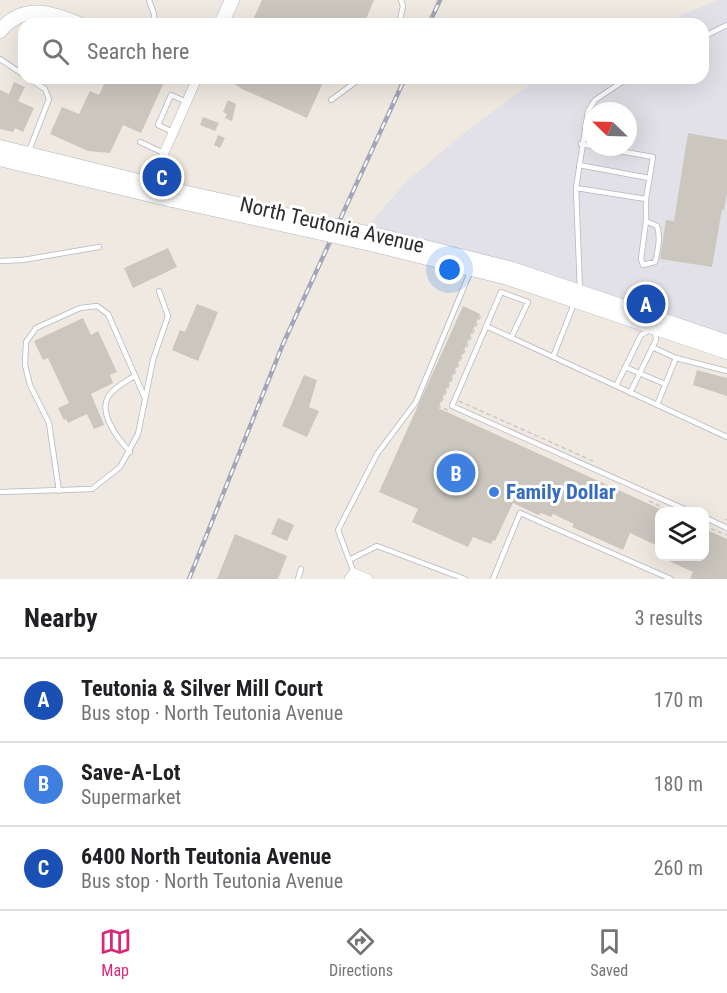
<!DOCTYPE html>
<meta charset="utf-8">
<style>
:root{--surface:#fff;--page:#f6f6f6;--text:#202124;--muted:#757577;--line:#e0e0e0;--accent:#db2777}
body{margin:0;font-family:"Roboto Condensed",sans-serif;background:var(--page);color:var(--text)}
.controls{position:absolute;right:18px;bottom:18px;display:grid;overflow:hidden;border-radius:12px;box-shadow:0 6px 24px #0002}
.controls button{width:54px;height:54px;display:grid;place-items:center;padding:0;border:0;border-bottom:2px solid var(--line);background:var(--surface);color:var(--text);font:30px sans-serif}
.compass{position:absolute;left:583px;top:102px;width:54px;height:54px;border-radius:50%;background:var(--surface);box-shadow:0 6px 24px #0002;rotate:293deg}
.you{position:absolute;left:450px;top:270px;width:21px;height:21px;margin:-15px;border:4px solid #fff;border-radius:50%;background:#1a73e8;box-shadow:0 0 0 9px #1a73e833}
.badge{display:grid;place-items:center;width:39px;height:39px;border-radius:50%;background:var(--accent);color:#fff;font-size:20px;font-weight:700}
.pin{position:absolute;translate:-50% -50%;border:3px solid #fff;box-shadow:0 2px 6px #0006}
.list{margin:0;padding:0;list-style:none}
h2{display:flex;justify-content:space-between;align-items:center;height:78px;margin:0;padding:0 24px;font-size:26px}
h2 small{font-size:20px;font-weight:400;color:var(--muted)}
.list li{display:grid;grid-template-columns:39px 1fr auto;gap:18px;align-items:center;box-sizing:border-box;height:84px;padding:0 24px;border-top:2px solid var(--line)}
.list b{display:block;font-size:22px;white-space:nowrap}
.list p{margin:0;font-size:20px;white-space:nowrap;color:var(--muted)}
.list em{font-size:20px;font-style:normal;color:var(--muted)}
.icon{flex:none;width:33px;height:33px;fill:none;stroke:currentColor;stroke-width:2;stroke-linecap:round;stroke-linejoin:round}
.map{position:relative;flex:none;width:727px;height:579px;overflow:hidden}
.search{position:absolute;background:var(--surface);box-shadow:0 6px 24px #0002;left:18px;right:18px;top:18px;height:66px;display:flex;align-items:center;gap:15px;box-sizing:border-box;padding:0 21px;border-radius:18px;color:var(--muted);font-size:22px}
.sheet{height:330px;background:var(--surface)}
nav{display:flex;justify-content:space-around;align-items:center;box-sizing:border-box;height:84px;border-top:2px solid var(--line);background:var(--surface);font-size:16px;color:var(--muted)}
nav a{display:grid;justify-items:center;gap:3px}
nav .on{color:var(--accent)}
.map>svg:first-child{display:block}
</style>
<div class="map">
<svg width="727" height="579" viewBox="0 0 727 579">
<rect width="100%" height="100%" fill="#efe9e1"/>
<path fill="#e3e1e8" fill-rule="evenodd" d="M717 0H727V342L362 232 407 181 469 129 539 78H703V24H662ZM592 111H628V147H592Z"/>
<g fill="#cbc7bf">
<path d="M262 0H374L364 24 350 21 348 24H251Z"/>
<path d="M107 78H166L141 133 123 125 110 153 88 151 50 134 62 107 79 114 90 91 99 95Z"/>
<path d="M235 78H259L273 84 276 78H325L307 118 242 89 233 83Z"/>
<path d="M14 82 25 87 18 101 34 108 23 132 15 128 13 132 0 129V90L9 94Z"/>
<path d="M228 100 236 104 232 121 225 118 227 114 223 112Z"/>
<path d="M203 117 219 123 215 131 200 125Z"/>
<path d="M688 133 727 140V193L724 210 722 209 712 267 660 259 666 220 674 221Z"/>
<path d="M218 135 225 138 220 148 214 145Z"/>
<path d="M168 248 177 267 133 288 124 268Z"/>
<path d="M197 304 218 312 198 361 172 350 180 330 185 332Z"/>
<path d="M463 306 480 314 438 408 660 509V547L630 533 623 550 572 527 574 524 553 514 551 517 541 513 538 515 513 503 495 541 493 540 491 544 473 537 468 547 412 522 418 509 379 492Z"/>
<path d="M83 318 91 335 98 331 117 372 110 375 113 383 91 394 104 425 94 429 87 414 68 423 66 419 64 420 58 408 69 403 48 358 43 360 34 341Z"/>
<path d="M697 370 727 378V396L693 385Z"/>
<path d="M304 375 317 380 309 407 319 411 307 437 282 426Z"/>
<path d="M278 518 294 525 287 541 271 534Z"/>
<path d="M705 529 727 539V579H690L693 572 669 561 671 556H705Z"/>
<path d="M235 534 287 556 278 579H217Z"/>
</g>
<g fill="none" stroke-linecap="round" stroke-linejoin="round">
<g stroke="#b4b7c1" stroke-width="6">
<g id="lane">
<path d="M149 0 154 14V24"/>
<path d="M399 24 403 6 401 0"/>
<path d="M703 37 727 25"/>
<path d="M0 59 24 75"/>
<path d="M28 78 45 89 49 99 29 151"/>
<path d="M331 100 361 78"/>
<path d="M173 132 158 125 171 95 187 102"/>
<path d="M140 142 164 153"/>
<path d="M581 144 592 146"/>
<path d="M597 147 653 157 646 199 576 188 588 111 595 100 628 78"/>
<path d="M579 165 649 178"/>
<path d="M576 188 580 291"/>
<path d="M646 221 641 259 643 265 655 262C658 251 661 237 657 226L646 221V199"/>
<path d="M0 261 23 260 99 247"/>
<path d="M486 326 727 437"/>
<path d="M511 338 528 302 501 292 452 406 691 512"/>
<path d="M652 347 676 358"/>
<path d="M553 357 574 304"/>
<path d="M625 367 665 384"/>
<path d="M616 386 641 335 650 330"/>
<path d="M630 393 656 340 655 330"/>
<path d="M657 405 676 358 727 371"/>
<path d="M130 452C118 439 95 410 111 393 117 386 127 381 134 376"/>
<path d="M59 491 49 423 30 385 25 365 26 342 36 328 80 308 97 306 108 314 144 396"/>
<path d="M0 492 92 489 120 467 138 434 153 360 168 316 159 291"/>
<path d="M704 517 727 528"/>
<path d="M351 559 377 546 465 579"/>
<path d="M354 573 338 530 377 454 416 402 471 270"/>
<path d="M298 579 301 569"/>
<path d="M493 579 520 513 671 579"/>
</g>
</g>
<g stroke="#b4b7c1" stroke-width="10">
<g id="street">
<path d="M164 153 195 83V78"/>
<path d="M349 579 354 573 368 579"/>
</g>
</g>
<g stroke="#b4b7c1" stroke-width="15">
<g id="secondary">
<path d="M221 24 232 0"/>
<path d="M0 31C23 3 50 12 79 24"/>
<path d="M0 147 187 193"/>
<path d="M0 159 172 200"/>
<path d="M381 236 512 269 727 342"/>
<path d="M375 245 508 278 727 352"/>
</g>
</g>
<g stroke="#c9c9c9" stroke-width="1.5" stroke-dasharray="4.5 3" stroke-linecap="butt">
<path d="M162 174 165 162"/>
<path d="M459 401 595 462"/>
<path d="M448 410 439 407 481 315"/>
<path d="M649 501 672 512"/>
<path d="M695 507 704 510"/>
<path d="M725 519 727 520"/>
<path d="M704 526 727 535"/>
</g>
<use href="#lane" stroke="#fff" stroke-width="4.5"/>
<use href="#street" stroke="#fff" stroke-width="9"/>
<use href="#secondary" stroke="#fff" stroke-width="14"/>
<g stroke="#a3a6b8" stroke-width="4.5">
<g id="rail">
<path d="M429 24 440 0"/>
<path d="M189 579 283 344 405 78"/>
</g>
</g>
<use href="#rail" stroke="#fff" stroke-width="2" stroke-dasharray="7" stroke-linecap="butt"/>
<g stroke="#b4b7c1" stroke-width="15" stroke-linecap="butt">
<g id="secondary-bridge">
<path d="M187 193 381 236"/>
<path d="M172 200 375 245"/>
</g>
</g>
<use href="#secondary-bridge" stroke="#fff" stroke-width="14"/>
</g>
<circle fill="#3f7fe0" stroke="#fff" stroke-width="2" cx="494" cy="492" r="6"/>
<g text-anchor="middle" stroke-width="6" stroke-linejoin="round" paint-order="stroke">
<g font-size="21" fill="#2e2e2e" stroke="#fff">
<text transform="translate(332 225) rotate(13)" y="7">North Teutonia Avenue</text>
</g>
<g font-size="21" font-weight="bold" fill="#366cbe" stroke="#fff" text-anchor="start">
<text x="506" y="499">Family Dollar</text>
</g>
</g>
</svg>
<div class="controls">
<button><svg class="icon" aria-label="layers" viewBox="0 0 24 24"><path d="M12 4l9 5-9 5-9-5zM3 14l9 5 9-5"/></svg></button>
</div>
<svg class="compass" viewBox="-18 -18 36 36"><path d="M0-13l5 13h-10z" fill="#e53935"/><path d="M0 13l5-13h-10z" fill="#757577"/></svg>
<div class="you"></div>
<div class="pin badge" style="left:646px;top:304px;background:#1a4fb4">A</div>
<div class="pin badge" style="left:456px;top:473px;background:#3f7fe0">B</div>
<div class="pin badge" style="left:162px;top:177px;background:#1a4fb4">C</div>
<div class="search"><svg class="icon" aria-label="search" viewBox="0 0 24 24"><circle cx="10" cy="10" r="6"/><path d="M15 15l6 6"/></svg>Search here</div>
</div>
<section class="sheet">
<h2>Nearby<small>3 results</small></h2>
<ul class="list">
<li><span class="badge" style="background:#1a4fb4">A</span><div><b>Teutonia &amp; Silver Mill Court</b><p>Bus stop · North Teutonia Avenue</p></div><em>170 m</em></li>
<li><span class="badge" style="background:#3f7fe0">B</span><div><b>Save-A-Lot</b><p>Supermarket</p></div><em>180 m</em></li>
<li><span class="badge" style="background:#1a4fb4">C</span><div><b>6400 North Teutonia Avenue</b><p>Bus stop · North Teutonia Avenue</p></div><em>260 m</em></li>
</ul>
</section>
<nav>
<a class="on"><svg class="icon" aria-label="map" viewBox="0 0 24 24"><path d="M3 6l6-2 6 2 6-2v14l-6 2-6-2-6 2zM9 4v14M15 6v14"/></svg>Map</a>
<a><svg class="icon" aria-label="directions" viewBox="0 0 24 24"><path d="M12 3l9 9-9 9-9-9zM9 14v-3h6M13 9l2 2-2 2"/></svg>Directions</a>
<a><svg class="icon" aria-label="saved" viewBox="0 0 24 24"><path d="M7 4h10v16l-5-4-5 4z"/></svg>Saved</a>
</nav>
